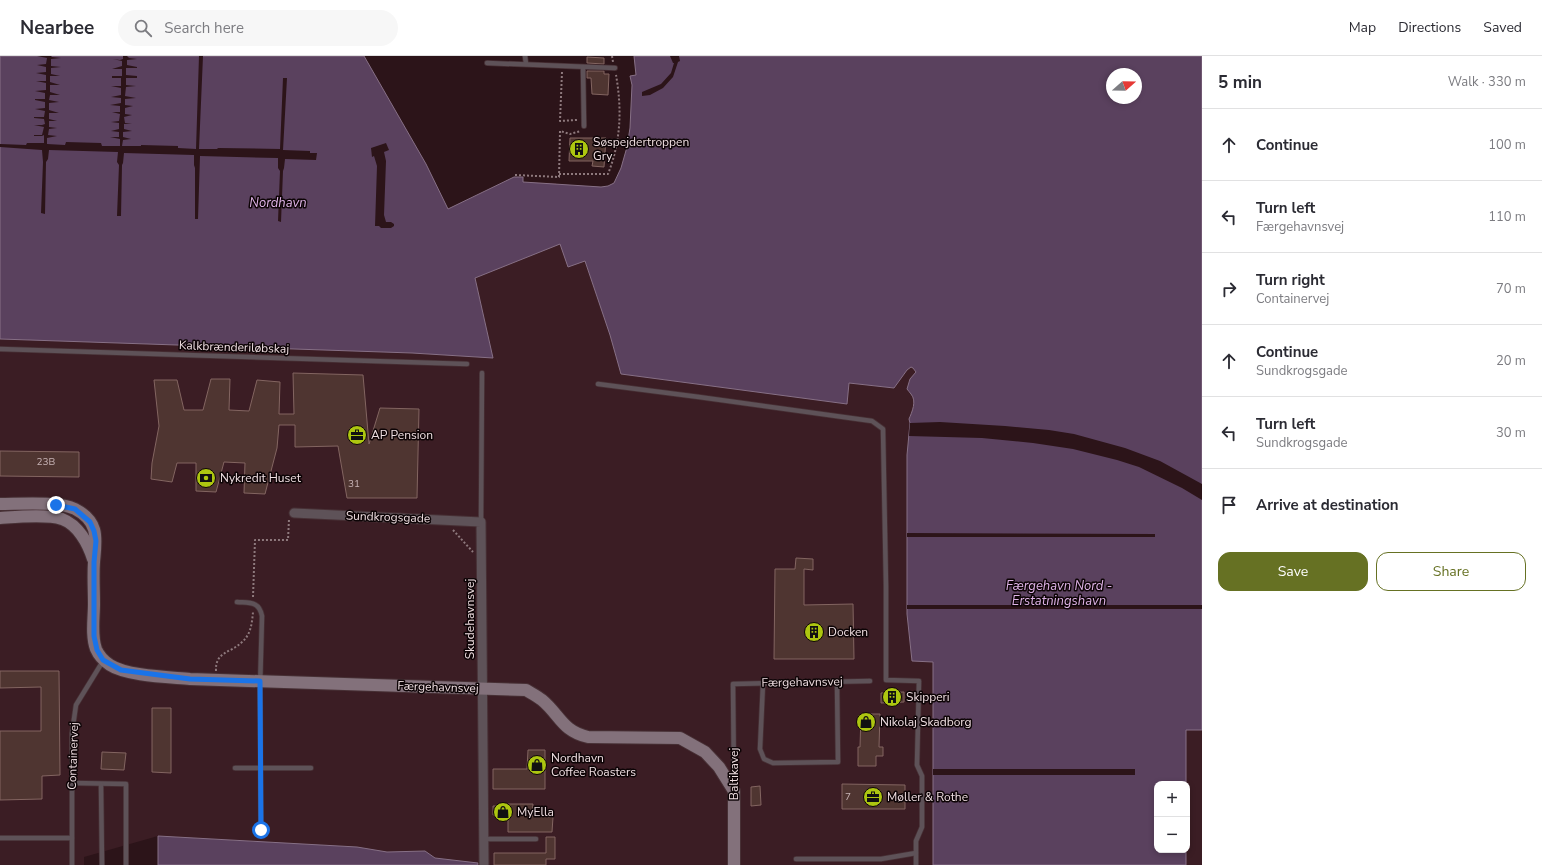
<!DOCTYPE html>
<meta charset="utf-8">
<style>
:root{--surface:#fff;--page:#f7f7f7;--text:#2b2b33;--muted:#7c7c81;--line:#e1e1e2;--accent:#667123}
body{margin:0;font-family:"Nunito Sans",sans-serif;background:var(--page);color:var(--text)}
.controls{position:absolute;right:12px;bottom:12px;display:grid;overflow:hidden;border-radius:8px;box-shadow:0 2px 6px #0003}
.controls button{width:36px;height:36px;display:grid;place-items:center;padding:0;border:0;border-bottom:1px solid var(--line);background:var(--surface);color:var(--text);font:20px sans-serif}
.compass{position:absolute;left:1106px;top:12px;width:36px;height:36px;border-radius:50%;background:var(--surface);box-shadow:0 2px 6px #0003;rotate:70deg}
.stop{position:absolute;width:12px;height:12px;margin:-9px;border:3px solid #1a73e8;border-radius:50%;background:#fff}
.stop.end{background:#1a73e8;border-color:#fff;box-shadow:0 1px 4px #0008}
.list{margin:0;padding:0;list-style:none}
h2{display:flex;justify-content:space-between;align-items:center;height:52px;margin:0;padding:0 16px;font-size:17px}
h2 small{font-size:13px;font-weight:400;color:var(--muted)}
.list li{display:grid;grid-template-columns:26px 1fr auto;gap:12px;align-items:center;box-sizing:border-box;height:72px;padding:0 16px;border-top:1px solid var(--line)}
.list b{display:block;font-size:15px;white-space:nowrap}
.list p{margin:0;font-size:13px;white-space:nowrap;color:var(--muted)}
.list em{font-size:13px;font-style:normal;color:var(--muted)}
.actions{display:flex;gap:8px;padding:12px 16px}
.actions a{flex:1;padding:9px 0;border:1px solid var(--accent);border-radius:12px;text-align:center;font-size:14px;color:var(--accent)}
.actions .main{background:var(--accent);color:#fff}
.icon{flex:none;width:22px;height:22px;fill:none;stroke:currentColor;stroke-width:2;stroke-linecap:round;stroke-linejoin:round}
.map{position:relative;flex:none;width:1202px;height:809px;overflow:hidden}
header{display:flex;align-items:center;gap:24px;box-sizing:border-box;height:56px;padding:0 20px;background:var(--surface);border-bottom:1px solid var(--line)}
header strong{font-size:19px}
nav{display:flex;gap:22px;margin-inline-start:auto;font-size:14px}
.search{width:280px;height:36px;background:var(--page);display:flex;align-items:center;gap:10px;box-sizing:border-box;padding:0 14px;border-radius:22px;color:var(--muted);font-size:15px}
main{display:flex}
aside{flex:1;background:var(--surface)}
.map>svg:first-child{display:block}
</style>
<header>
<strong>Nearbee</strong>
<div class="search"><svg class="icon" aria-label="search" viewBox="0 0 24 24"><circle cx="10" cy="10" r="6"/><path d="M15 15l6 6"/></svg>Search here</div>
<nav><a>Map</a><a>Directions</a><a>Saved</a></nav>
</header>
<main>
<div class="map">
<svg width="1202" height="809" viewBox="0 0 1202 809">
<rect width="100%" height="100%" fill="#2c1419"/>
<g fill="#3b1d24">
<path d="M514 121H523V126L556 127 585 205 610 279 621 318 847 348 849 327 894 332 907 314 911 311 915 313 916 316 913 320 914 352 909 363 910 367 907 399V558L912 605H933V809H478L477 807 435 802 425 795 387 796 357 791 158 780 84 801V809H0V283L412 297 493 302 475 222Z"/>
<rect x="1186" y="674" width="16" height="135"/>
</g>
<g fill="#5a415e" stroke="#877086" fill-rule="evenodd">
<path d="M0 0H364L426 108 448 153 514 121H523V126L601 131 608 130 614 127 621 112 627 91 630 72 632 29 630 20 636 19 634 0H1202V674H1186V728H1157V794H1186V809H933V606L912 605 907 558V399L910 367 909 363C912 356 917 345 911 338 910 336 908 335 907 333L910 323 916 316 913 312 911 311 907 314 894 332 849 327 847 348 621 318 610 279 585 205 568 211 560 188 475 222 493 302 412 297 0 283ZM1112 18H1136V42H1112Z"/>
<path d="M158 780 357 791 387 796 425 795 435 802 478 807V809H158Z"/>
</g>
<g fill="#2c1419">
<path d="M37 0H51L52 1 61 2 51 3V10L61 11 51 12V18L60 20H50V26L60 29H50V36L60 39H50L49 44 59 46 49 47V54L59 57H49V63L57 65H49V71L57 72 49 73 48 79 57 80 47 82V88L65 89 66 86 101 87 102 90H120V83L110 81H119V76L111 75 119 73V67L111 66 119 65 120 58 112 56H120V50L110 49 121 47V42L111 41 121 39V32L111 30H121V22H112V20H122V13H112L122 10V5L113 3 120 4 123 3V0H127L129 2 137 3 127 4V9L137 11V12H126V19L137 20V22H126V29L136 30 126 31 125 40 136 42 125 43V49L133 50 125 52V58L132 59 124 61 125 67 132 68H124V73L132 75 123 76V81L131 83 123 84 122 90H141V89L178 90V92L196 93 199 0H203L199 93H217L218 92 280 93 283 22H287L283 94 310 95V97H317L316 104 285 103 284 112 283 115 281 166 278 165 280 115 278 112V102L200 100 198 163H195V112L194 109V99L124 97 123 107 122 109 121 160H117L119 109 117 106 118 96 49 94 48 103 46 106 45 158 41 157 43 106 42 94 0 91V88L26 89 27 87H44V79L42 80H34V79H42L44 71 34 69H42L45 68 44 63 34 62V61H44L45 55 35 53 45 52V46L35 44V43H45V37L35 35 46 34V27L36 25H46V19L36 17 46 16V11L37 9 46 8 47 2Z"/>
<path d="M670 0H679L680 5 678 6 673 21 663 32 650 39 642 40V36L661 28 671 17 674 7H673Z"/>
<path d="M386 87 389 94 384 96 386 105 384 159 386 166H391L394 168V170L391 172H381L379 170H375L377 110 374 100 372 101 371 92Z"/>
<path d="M940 366 1005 370 1049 374 1074 378 1125 392 1160 405 1202 428V444L1182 432 1139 411 1117 404 1073 393 1033 387 982 382 909 380 910 367Z"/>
<path d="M907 477 1155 478V481H907Z"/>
<rect x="907" y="549" width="295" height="4"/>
<rect x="933" y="713" width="202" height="6"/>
</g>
<g fill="#4f3531" stroke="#836561">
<path d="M587 1 604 2V8L587 7Z"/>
<path d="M587 15H604V18H609L608 39 592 38 591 22H587Z"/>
<path d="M570 82H606L604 111 592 110 593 105H569Z"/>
<path d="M293 317 363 319 369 388 380 352 419 353 417 442H347L338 390 295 391V369H279L277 392 265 438 244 437 245 407 224 406 216 436 196 435V407H177L172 426 151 423 152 407 159 370 154 324H177L184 354H203L211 323H230L229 354 249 355 257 324 280 326 279 358H294Z"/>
<path d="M0 395 79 396V421L0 420Z"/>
<path d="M796 502 813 503V514L804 513V549L853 548 854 603H774L775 513H795Z"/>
<path d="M0 615H59L60 719 42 720V743L0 744V675H41V631L0 632Z"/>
<path d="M904 636V646L881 647V637Z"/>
<path d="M152 652H171V717L152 716Z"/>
<path d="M861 658H880L879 691H883V700H876V710H858V691H860Z"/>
<path d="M528 694H545V733H493V713H527Z"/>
<path d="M102 696 126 697 124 714 101 713Z"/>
<path d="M842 728 905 729V753H842Z"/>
<path d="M760 730 761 749 751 750V731Z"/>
<path d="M508 748H533L532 760 553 761 552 776H508V760L493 759V750H508Z"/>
<path d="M546 781H555V803H546V809H494V797H546Z"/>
</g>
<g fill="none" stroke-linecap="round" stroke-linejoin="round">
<g stroke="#473035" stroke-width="6">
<g id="lane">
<path d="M525 0 526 8"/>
<path d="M487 7 615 12"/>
<path d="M583 11 584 70"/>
<path d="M0 293 467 308"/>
<path d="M598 328 699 341 872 365 883 373 886 530V624L919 625 917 709 922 720V771L916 785V809"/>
<path d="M481 466 482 317"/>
<path d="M237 546C250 547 259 545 262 560L260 633 261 774"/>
<path d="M763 627 760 693 764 703 773 707 838 706 837 626"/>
<path d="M235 712H311"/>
<path d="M72 727 126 728V809"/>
<path d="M101 728 102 809"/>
<path d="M734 728 733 628 870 625"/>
<path d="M0 782H72"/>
<path d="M484 783H536"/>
<path d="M796 803H881L916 797"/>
<path d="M72 809V677L76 649 103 605"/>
</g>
</g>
<g stroke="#473035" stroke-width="11">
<path id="street" d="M294 457 481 466 484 809"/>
</g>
<g stroke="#473035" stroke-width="14">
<g id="secondary">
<path d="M0 448C19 448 59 445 75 453 100 466 96 483 94 506 93 520 94 534 94 548 94 562 91 579 96 593 99 600 104 605 110 609 127 620 169 621 190 623L526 634C531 637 537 640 542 644 560 659 562 675 588 681L680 682 705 696 719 711 734 735V809"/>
<path d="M0 462C16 461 47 458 62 463 78 469 88 487 93 503"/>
</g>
</g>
<g stroke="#8e797d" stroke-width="2" stroke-dasharray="2 2" stroke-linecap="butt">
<path d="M612 0 613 6"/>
<path d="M562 16 560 65 577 64"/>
<path d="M559 118H608C621 85 622 53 616 19"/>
<path d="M515 119 559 121 560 75 570 78 581 75"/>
<path d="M453 474 473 496"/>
<path d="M253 541 255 484H288L289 463"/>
<path d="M216 615C215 596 230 597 241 587 251 579 252 567 253 556"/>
</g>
<use href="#lane" stroke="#5e5258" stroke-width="4.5"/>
<use href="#street" stroke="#5e5258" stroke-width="9"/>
<use href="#secondary" stroke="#83717b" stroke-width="12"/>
</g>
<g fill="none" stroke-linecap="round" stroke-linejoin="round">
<path stroke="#1a73e8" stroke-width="5" d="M56 449 75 453 90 466 94 475 96 485 94 506V580L97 594 103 604 121 614 136 616 190 623 260 625 261 774"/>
</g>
<defs>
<g id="building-disc" transform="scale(1)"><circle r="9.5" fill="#adc610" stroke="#0d0406"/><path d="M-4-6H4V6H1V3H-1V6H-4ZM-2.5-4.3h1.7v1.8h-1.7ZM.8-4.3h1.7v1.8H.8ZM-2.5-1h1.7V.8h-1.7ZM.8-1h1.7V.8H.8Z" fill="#111"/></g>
<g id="office-disc" transform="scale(1)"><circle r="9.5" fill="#adc610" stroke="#0d0406"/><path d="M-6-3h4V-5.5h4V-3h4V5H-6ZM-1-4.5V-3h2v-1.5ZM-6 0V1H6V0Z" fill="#111"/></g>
<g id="bank-disc" transform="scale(1)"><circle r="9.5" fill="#adc610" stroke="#0d0406"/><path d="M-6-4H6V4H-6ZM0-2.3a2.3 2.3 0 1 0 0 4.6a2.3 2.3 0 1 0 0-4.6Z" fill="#111"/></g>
<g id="shop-disc" transform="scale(1)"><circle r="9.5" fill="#adc610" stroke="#0d0406"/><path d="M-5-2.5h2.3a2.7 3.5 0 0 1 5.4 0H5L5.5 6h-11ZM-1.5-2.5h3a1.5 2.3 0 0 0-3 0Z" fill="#111"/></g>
</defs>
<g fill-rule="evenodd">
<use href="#building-disc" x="579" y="93"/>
<use href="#office-disc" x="357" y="379"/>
<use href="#bank-disc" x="206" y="422"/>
<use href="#building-disc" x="814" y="576"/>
<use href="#building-disc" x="892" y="641"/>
<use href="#shop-disc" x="866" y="666"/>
<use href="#shop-disc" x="537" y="709"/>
<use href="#office-disc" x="873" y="741"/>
<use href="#shop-disc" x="503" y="756"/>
</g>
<g text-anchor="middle" stroke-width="3" stroke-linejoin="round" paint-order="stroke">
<g font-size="10" fill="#c8b4b6">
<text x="46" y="409">23B</text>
<text x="354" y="431">31</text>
<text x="848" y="744">7</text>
</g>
<g font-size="12" fill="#f0dfe2" stroke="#0d0406" text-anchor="start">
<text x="593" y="90">Søspejdertroppen<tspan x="593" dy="14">Gry</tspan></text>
<text x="371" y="383">AP Pension</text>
<text x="220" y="426">Nykredit Huset</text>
<text x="828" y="580">Docken</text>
<text x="906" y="645">Skipperi</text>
<text x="880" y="670">Nikolaj Skadborg</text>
<text x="551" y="706">Nordhavn<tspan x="551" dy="14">Coffee Roasters</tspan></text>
<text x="887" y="745">Møller &amp; Rothe</text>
<text x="517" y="760">MyElla</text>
</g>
<g font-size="12" fill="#f0dfe2" stroke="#0d0406">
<text transform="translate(234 291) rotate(2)" y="4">Kalkbrænderiløbskaj</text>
<text transform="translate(388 461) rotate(2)" y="4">Sundkrogsgade</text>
<text transform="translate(470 563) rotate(-90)" y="4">Skudehavnsvej</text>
<text transform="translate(802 626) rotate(-1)" y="4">Færgehavnsvej</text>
<text transform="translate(438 631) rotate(2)" y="4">Færgehavnsvej</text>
<text transform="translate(73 700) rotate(-88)" y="4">Containervej</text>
<text transform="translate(734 718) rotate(-90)" y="4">Baltikavej</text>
</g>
<g font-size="13" font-style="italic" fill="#dfb3e7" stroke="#0d0406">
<text x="278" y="151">Nordhavn</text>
<text x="1059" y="534">Færgehavn Nord -<tspan x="1059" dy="15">Erstatningshavn</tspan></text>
</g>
</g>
</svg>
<div class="controls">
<button>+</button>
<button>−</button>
</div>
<svg class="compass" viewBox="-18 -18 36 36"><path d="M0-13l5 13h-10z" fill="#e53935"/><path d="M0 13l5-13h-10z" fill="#7c7c81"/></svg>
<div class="stop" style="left:261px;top:774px"></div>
<div class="stop end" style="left:56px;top:449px"></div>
</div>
<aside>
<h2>5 min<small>Walk · 330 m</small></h2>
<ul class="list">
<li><svg class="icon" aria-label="ahead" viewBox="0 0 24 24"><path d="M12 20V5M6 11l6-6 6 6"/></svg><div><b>Continue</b></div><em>100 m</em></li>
<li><svg class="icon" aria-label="left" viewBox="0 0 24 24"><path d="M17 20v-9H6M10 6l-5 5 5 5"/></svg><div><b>Turn left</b><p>Færgehavnsvej</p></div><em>110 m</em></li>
<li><svg class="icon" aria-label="right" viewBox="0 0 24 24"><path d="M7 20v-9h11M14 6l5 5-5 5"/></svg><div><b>Turn right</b><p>Containervej</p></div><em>70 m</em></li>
<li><svg class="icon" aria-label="ahead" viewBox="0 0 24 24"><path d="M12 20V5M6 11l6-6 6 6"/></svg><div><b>Continue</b><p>Sundkrogsgade</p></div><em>20 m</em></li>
<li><svg class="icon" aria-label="left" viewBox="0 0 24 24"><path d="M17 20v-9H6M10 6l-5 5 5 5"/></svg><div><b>Turn left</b><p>Sundkrogsgade</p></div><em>30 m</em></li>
<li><svg class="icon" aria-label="arrive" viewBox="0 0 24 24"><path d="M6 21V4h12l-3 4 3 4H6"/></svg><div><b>Arrive at destination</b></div></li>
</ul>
<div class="actions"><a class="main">Save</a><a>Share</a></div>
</aside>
</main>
